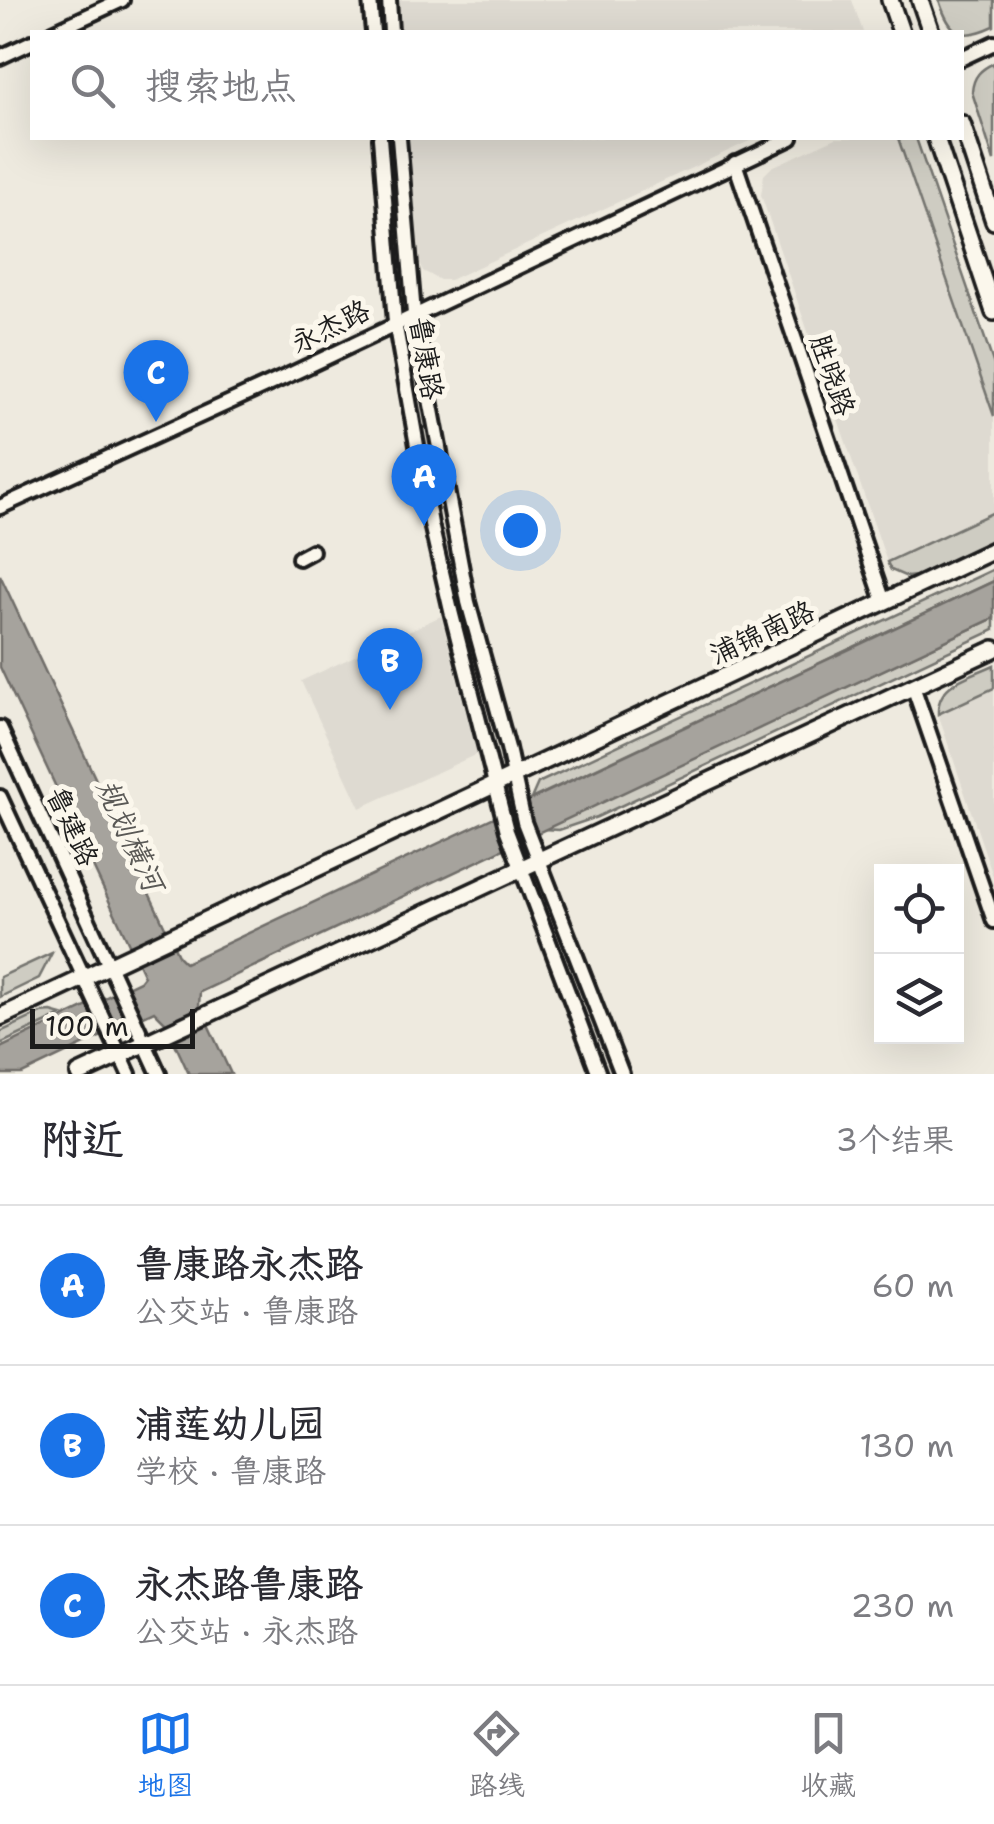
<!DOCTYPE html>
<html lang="zh">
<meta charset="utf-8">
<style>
:root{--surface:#fff;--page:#f7f7f7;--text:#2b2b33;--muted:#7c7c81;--line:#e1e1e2;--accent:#1a73e8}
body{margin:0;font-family:"Shantell Sans","LXGW WenKai TC",sans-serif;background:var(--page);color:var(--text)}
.controls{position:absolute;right:30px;bottom:30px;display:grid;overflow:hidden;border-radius:0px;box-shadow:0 10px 40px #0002}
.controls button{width:90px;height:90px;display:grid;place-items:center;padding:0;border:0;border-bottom:2px solid var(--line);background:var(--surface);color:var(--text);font:50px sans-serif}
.scale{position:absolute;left:30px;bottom:25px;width:165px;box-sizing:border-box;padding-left:10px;border:5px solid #1c1c1c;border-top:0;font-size:28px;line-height:35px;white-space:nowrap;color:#1c1c1c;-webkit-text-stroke:8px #fbf7ec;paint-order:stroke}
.you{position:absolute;left:520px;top:530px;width:35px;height:35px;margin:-25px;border:8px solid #fff;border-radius:50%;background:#1a73e8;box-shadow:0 0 0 15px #1a73e833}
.badge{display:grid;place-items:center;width:65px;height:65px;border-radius:50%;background:var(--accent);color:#fff;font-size:32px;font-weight:700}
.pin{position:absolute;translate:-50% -82px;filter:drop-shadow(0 2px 5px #0008)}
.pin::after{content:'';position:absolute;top:52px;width:35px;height:30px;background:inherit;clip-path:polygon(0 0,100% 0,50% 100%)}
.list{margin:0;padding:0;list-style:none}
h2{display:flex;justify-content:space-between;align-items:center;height:130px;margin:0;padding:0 40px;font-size:42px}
h2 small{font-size:32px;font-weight:400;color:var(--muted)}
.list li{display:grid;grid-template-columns:65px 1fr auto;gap:30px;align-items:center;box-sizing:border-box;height:160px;padding:0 40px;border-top:2px solid var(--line)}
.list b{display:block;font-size:38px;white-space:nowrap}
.list p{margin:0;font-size:32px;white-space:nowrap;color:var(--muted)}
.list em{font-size:32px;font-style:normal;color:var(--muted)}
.icon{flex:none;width:55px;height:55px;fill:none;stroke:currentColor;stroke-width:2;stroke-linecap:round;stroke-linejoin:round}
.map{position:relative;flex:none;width:994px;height:1074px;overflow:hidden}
.search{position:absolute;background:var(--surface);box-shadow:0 10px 40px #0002;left:30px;right:30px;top:30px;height:110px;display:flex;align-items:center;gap:25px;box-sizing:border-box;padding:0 35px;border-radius:0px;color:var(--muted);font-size:38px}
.sheet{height:610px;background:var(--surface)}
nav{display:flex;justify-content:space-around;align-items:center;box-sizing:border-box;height:140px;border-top:2px solid var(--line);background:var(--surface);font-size:28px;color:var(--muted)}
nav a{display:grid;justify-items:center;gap:5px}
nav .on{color:var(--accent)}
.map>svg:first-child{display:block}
</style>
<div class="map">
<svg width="994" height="1074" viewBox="0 0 994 1074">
<rect width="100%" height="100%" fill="#eeeadf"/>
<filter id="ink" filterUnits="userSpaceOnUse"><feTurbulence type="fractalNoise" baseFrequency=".01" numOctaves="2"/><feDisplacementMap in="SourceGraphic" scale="20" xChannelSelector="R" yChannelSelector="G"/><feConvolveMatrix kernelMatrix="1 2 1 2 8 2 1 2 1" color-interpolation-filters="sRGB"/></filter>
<g filter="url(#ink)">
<g fill="#dedad1">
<path d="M399 0H852L863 32H401Z"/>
<path d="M408 138H756L450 280H440L423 271 419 261Z"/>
<path d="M836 138H898L994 416V512L887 562 761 195 764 175 772 167Z"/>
<path d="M441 616 477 754 360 808 301 681Z"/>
<path d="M994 688V879L938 714Z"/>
</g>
<g fill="#ceccc2" stroke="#75746f" stroke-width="2.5">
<path d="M939 0H994V26C960 42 950 34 939 0Z"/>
<path d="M994 63V161L972 92C973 76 981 69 994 63Z"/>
<path d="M898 138H916L994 365V416Z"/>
<path d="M994 512V539L916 576 907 577 891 570 887 562Z"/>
<path d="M994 569V581L531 799 538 783Z"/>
<path d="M994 618V630L597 817 559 830 543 829Z"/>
<path d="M994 665V688L938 714C937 682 969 677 994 665Z"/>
<path d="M52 953 39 978 0 997V977Z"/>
<path d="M51 1012 62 1015 0 1044V1032L41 1013Z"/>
</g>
<path fill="#a6a39d" stroke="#6f6d69" stroke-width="2.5" d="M0 575 179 957 185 963 994 581V618L200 992 199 1005 231 1074H189L165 1022 154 1011 22 1074H0V1048L140 981 144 976 0 667Z"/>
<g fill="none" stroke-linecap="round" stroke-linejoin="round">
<g stroke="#1c1c1c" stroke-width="20">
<g id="minor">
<path d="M370 0 373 32"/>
<path d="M389 0 391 32"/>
<path d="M53 32 122 0"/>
<path d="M0 57 32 42"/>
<path d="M962 58 994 43"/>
<path d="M380 138 395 322 431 524 451 611 507 831 599 1074"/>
<path d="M399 138 414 314 468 602 508 748 524 822 622 1074"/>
<path d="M735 163 884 602"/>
<path d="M0 507 287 376 791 138"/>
<path d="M299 558 312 551"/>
<path d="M913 686 994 921"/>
<path d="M0 728 159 1074"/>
<path d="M0 797 129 1074"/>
</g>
</g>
<g stroke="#1c1c1c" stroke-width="22">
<g id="major">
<path d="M890 0 901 32"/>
<path d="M920 0 931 32"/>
<path d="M962 124 994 221"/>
<path d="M936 138 994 312"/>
<path d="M0 1017 994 550"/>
<path d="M79 1074 994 649"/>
</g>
</g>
<use href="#minor" stroke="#fbf7ec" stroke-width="12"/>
<use href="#major" stroke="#fbf7ec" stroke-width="15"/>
</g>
</g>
<g text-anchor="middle" stroke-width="10" stroke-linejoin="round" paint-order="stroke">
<g font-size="28" fill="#1c1c1c" stroke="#fbf7ec">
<text transform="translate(330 326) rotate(-26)" y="10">永杰路</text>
<text transform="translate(427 358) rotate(81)" y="10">鲁康路</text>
<text transform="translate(833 375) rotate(71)" y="10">胜晓路</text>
<text transform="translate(762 632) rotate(-25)" y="10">浦锦南路</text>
<text transform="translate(73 826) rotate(65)" y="10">鲁建路</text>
</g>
<g font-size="30" font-style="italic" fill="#5a5956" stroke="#fbf7ec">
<text transform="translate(130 835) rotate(65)" y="10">规划横河</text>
</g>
</g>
</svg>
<div class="controls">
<button><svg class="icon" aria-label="locate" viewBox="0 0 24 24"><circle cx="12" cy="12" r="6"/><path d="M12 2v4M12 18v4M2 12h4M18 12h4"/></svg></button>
<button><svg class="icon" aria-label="layers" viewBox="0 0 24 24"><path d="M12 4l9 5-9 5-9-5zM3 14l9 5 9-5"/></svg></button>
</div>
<div class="scale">100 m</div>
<div class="you"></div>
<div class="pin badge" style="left:424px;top:526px">A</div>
<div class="pin badge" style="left:390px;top:710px">B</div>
<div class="pin badge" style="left:156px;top:422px">C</div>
<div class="search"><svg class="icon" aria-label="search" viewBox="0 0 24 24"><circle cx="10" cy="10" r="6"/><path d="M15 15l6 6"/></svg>搜索地点</div>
</div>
<section class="sheet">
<h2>附近<small>3个结果</small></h2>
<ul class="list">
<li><span class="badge">A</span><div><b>鲁康路永杰路</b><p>公交站 · 鲁康路</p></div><em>60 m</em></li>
<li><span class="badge">B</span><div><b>浦莲幼儿园</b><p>学校 · 鲁康路</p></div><em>130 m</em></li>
<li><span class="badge">C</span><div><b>永杰路鲁康路</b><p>公交站 · 永杰路</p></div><em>230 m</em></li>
</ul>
</section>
<nav>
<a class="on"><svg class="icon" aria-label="map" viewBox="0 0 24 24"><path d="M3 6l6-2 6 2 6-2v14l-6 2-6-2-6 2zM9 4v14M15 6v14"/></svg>地图</a>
<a><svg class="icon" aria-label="directions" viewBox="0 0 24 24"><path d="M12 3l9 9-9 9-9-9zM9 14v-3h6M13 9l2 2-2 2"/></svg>路线</a>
<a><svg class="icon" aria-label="saved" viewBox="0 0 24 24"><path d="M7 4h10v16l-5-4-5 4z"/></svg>收藏</a>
</nav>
